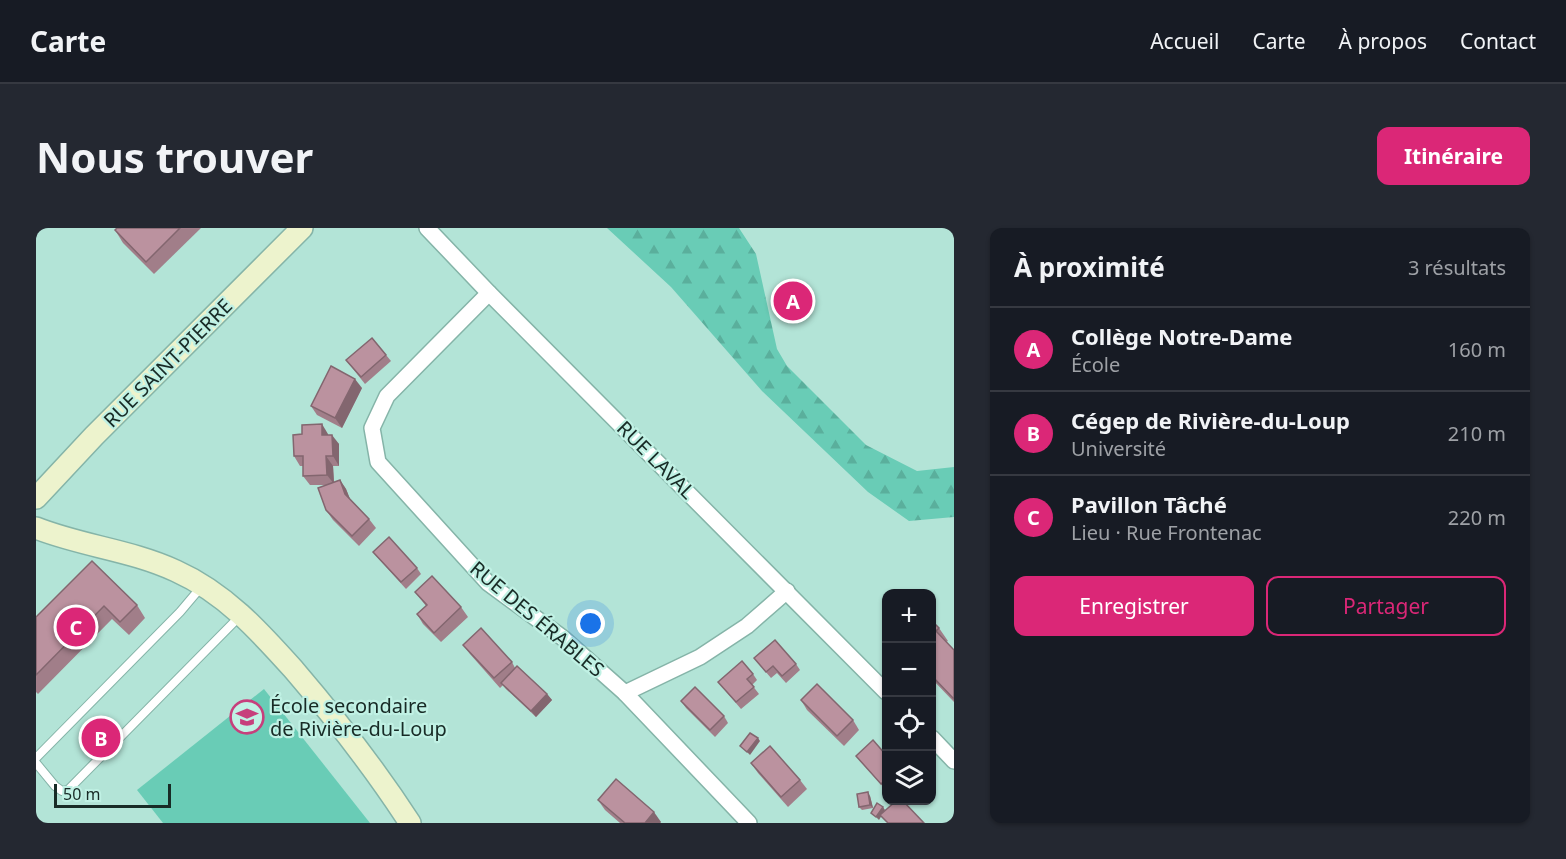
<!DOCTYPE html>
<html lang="fr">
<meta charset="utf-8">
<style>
:root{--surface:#171b24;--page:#242831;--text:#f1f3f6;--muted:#9ea1a6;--line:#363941;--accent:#db2777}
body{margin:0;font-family:"Noto Sans",sans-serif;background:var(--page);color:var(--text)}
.controls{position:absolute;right:18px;bottom:18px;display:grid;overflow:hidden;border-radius:12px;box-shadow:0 2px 4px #0004}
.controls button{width:54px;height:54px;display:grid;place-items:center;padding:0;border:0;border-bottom:2px solid var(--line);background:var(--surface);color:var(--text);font:30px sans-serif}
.scale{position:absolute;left:18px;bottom:15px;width:117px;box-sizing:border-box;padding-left:6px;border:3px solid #182b26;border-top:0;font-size:16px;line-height:21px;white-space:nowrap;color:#182b26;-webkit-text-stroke:4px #c0f1e4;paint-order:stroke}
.you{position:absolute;left:555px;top:396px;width:21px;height:21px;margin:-15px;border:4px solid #fff;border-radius:50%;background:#1a73e8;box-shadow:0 0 0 9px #1a73e833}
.badge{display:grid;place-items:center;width:39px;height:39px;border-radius:50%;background:var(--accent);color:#fff;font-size:20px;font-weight:700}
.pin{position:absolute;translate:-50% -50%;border:3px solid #fff;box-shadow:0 2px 6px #0006}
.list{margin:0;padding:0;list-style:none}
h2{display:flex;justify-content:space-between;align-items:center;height:78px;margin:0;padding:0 24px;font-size:26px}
h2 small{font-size:20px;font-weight:400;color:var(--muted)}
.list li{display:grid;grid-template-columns:39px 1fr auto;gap:18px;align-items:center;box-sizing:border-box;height:84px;padding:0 24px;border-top:2px solid var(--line)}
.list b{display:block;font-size:22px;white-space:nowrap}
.list p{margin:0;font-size:20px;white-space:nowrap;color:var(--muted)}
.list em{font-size:20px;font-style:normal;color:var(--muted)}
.actions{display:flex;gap:12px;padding:18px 24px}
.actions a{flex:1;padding:14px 0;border:2px solid var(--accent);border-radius:12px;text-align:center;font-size:21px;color:var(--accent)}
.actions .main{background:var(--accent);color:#fff}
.icon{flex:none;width:33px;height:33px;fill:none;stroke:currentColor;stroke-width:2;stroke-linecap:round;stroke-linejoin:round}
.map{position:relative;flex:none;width:918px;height:595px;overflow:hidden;border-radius:12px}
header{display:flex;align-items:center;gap:36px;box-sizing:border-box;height:84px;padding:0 30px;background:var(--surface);border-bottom:2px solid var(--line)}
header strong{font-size:28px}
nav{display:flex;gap:33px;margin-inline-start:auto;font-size:21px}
.intro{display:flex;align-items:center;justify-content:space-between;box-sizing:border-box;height:144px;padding:0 36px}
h1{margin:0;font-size:42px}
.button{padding:15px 27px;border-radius:12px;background:var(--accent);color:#fff;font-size:21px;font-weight:700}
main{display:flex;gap:36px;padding:0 36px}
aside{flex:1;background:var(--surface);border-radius:12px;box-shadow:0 2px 4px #0004}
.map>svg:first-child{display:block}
</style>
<header>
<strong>Carte</strong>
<nav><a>Accueil</a><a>Carte</a><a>À propos</a><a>Contact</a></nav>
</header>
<div class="intro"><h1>Nous trouver</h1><a class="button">Itinéraire</a></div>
<main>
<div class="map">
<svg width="918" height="595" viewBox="0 0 918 595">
<defs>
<pattern id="forest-firs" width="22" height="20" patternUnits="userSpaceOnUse" patternTransform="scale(1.5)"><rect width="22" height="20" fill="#69ccb6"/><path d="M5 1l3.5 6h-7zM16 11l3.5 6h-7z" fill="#5aaf9c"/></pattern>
</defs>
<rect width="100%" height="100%" fill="#b3e4d7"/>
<path fill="#69ccb6" d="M228 461 334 595H127L101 562Z"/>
<path fill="url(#forest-firs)" d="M571 0H703L720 26 741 121 751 138 830 217 881 243 918 239V289L873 293 832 264 726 163 635 59Z"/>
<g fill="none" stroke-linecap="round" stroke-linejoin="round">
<g stroke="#85b4a8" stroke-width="10">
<g id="lane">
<path d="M0 530 144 384 166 358"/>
<path d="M0 535 19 558 26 563 32 562 204 388"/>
</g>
</g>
<g stroke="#85b4a8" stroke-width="18">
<g id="street">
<path d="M391 0 453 65 850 464"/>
<path d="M453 65 351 168 336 200 342 234 452 355 527 410 589 465 713 595"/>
<path d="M589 465 664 429 711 398 751 363"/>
<path d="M896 510 918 533"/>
</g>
</g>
<g stroke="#85b4a8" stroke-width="24">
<g id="secondary">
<path d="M0 270 58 208 266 0"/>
<path d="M0 300C45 318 95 322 140 343 189 365 223 403 258 442 300 491 339 541 374 595"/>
</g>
</g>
<use href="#lane" stroke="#fff" stroke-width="8"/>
<use href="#street" stroke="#fff" stroke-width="15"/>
<use href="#secondary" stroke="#edf3cd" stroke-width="21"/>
</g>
<g fill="#a17e89">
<path d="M81 0H165L118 46 87 15 79 2Z"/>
<path d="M350 127 355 133 329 156 310 132Z"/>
<path d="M326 160 306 200 281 187 275 178Z"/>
<path d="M292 206V207L303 216V238H297L298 254 304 252 310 261 314 271 333 291 340 300 323 318 297 292 290 282 291 257H274L267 248V238H264L258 228Z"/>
<path d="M337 324 381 340 385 346 370 361 342 330Z"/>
<path d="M56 333 101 377 109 390 93 407 76 391 2 466 0 464V389Z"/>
<path d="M379 364 425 379 432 389 405 414 387 396 381 386 390 378Z"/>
<path d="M896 393 903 400 912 413 910 414 918 422V474L896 451Z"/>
<path d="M427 417 476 434 479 440 511 466 516 472 500 489 470 461 467 457 464 460 434 426Z"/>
<path d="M718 430 760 436 764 442 750 455 741 445 735 450Z"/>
<path d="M717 446 721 452 716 457 723 466 705 481 682 454Z"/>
<path d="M765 472 817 492 823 502 808 518 771 482Z"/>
<path d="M645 473 688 488 692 495 679 509 650 480Z"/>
<path d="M850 527V562L820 528Z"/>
<path d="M715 535 764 552 771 561 752 579 722 545Z"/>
<path d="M834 568 837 580 826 582 823 579Z"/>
<path d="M562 572 625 594 624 595H584L569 582Z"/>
</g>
<g fill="#83666f">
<path d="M319 151 326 160 306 200 299 190Z"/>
<path d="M286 196 292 206 293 217 286 207Z"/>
<path d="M296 207 303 216V238L297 228Z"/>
<path d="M290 228 297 238 298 256 291 247Z"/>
<path d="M304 252 310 261 316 276 309 266Z"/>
<path d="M511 466 516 472 500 489 495 483Z"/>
<path d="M722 510 724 513 714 527 711 524Z"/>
<path d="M832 564 834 568 837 580 834 577Z"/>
<path d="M847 579 849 582 843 592 840 589Z"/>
<path d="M618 584 625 594 624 595H609Z"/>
</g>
<g fill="#bb929f" stroke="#83666f" stroke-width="1.5">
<path d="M81 0H144L110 34 79 2Z"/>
<path d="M336 110 350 127 325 149 310 132Z"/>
<path d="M295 138 319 151 299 190 275 178Z"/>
<path d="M286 196V207H296L297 228H290L291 247 267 248V228H258L257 207 266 206V197Z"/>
<path d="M304 252 309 266 333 291 316 308 290 282 282 260Z"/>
<path d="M353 309 381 340 365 354 337 324Z"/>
<path d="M56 333 101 377 84 394 68 378 0 447V389Z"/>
<path d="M396 348 425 379 398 405 381 386 391 377 379 364Z"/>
<path d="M896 393 903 400 900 403 918 422V471L896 448Z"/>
<path d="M445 400 476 434 458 450 427 417Z"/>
<path d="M739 412 760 436 746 448 737 438 730 444 718 430Z"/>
<path d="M706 433 717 446 711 451 718 459 700 474 682 454Z"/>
<path d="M481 438 511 466 495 483 465 455Z"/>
<path d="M781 456 817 492 801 508 765 472Z"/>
<path d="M659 459 688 488 674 502 645 473Z"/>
<path d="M714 505 722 510 711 524 704 518Z"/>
<path d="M837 512 850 527V551L845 556 820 528Z"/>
<path d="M734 518 764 552 745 569 715 535Z"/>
<path d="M580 551 618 584 609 595H589L562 572Z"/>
<path d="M832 564 834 577 823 579 821 566Z"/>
<path d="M860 573H867L888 595H852L844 587Z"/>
<path d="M841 575 847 579 840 589 835 585Z"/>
</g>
<defs>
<g id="school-ring" transform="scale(1.725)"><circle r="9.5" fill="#c0f1e4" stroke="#c73f7c" stroke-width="1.5"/><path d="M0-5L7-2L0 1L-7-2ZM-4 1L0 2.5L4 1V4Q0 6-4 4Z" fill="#c73f7c"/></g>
</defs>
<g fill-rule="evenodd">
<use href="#school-ring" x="211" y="489"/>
</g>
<g text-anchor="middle" stroke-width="4.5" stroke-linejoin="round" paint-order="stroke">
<g font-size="20" fill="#182b26" stroke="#c0f1e4">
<text transform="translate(132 135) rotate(-45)" y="7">RUE SAINT-PIERRE</text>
<text transform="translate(620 232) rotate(45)" y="7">RUE LAVAL</text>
<text transform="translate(501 391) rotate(40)" y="7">RUE DES ÉRABLES</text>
</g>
<g font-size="20" fill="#182b26" stroke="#c0f1e4" text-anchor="start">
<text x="234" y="485">École secondaire<tspan x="234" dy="23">de Rivière-du-Loup</tspan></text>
</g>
</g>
</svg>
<div class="controls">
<button>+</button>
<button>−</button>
<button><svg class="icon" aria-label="locate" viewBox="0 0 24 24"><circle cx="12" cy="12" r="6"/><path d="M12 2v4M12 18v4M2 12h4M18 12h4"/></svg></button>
<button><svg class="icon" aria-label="layers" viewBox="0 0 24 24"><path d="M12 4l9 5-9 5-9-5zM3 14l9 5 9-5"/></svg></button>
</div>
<div class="scale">50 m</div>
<div class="you"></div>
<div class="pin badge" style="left:757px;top:73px">A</div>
<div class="pin badge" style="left:65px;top:510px">B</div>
<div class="pin badge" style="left:40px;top:399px">C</div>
</div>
<aside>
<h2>À proximité<small>3 résultats</small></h2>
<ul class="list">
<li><span class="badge">A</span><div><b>Collège Notre-Dame</b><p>École</p></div><em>160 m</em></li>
<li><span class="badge">B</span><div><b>Cégep de Rivière-du-Loup</b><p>Université</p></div><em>210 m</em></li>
<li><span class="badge">C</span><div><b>Pavillon Tâché</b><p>Lieu · Rue Frontenac</p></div><em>220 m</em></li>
</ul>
<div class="actions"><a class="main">Enregistrer</a><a>Partager</a></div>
</aside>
</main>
